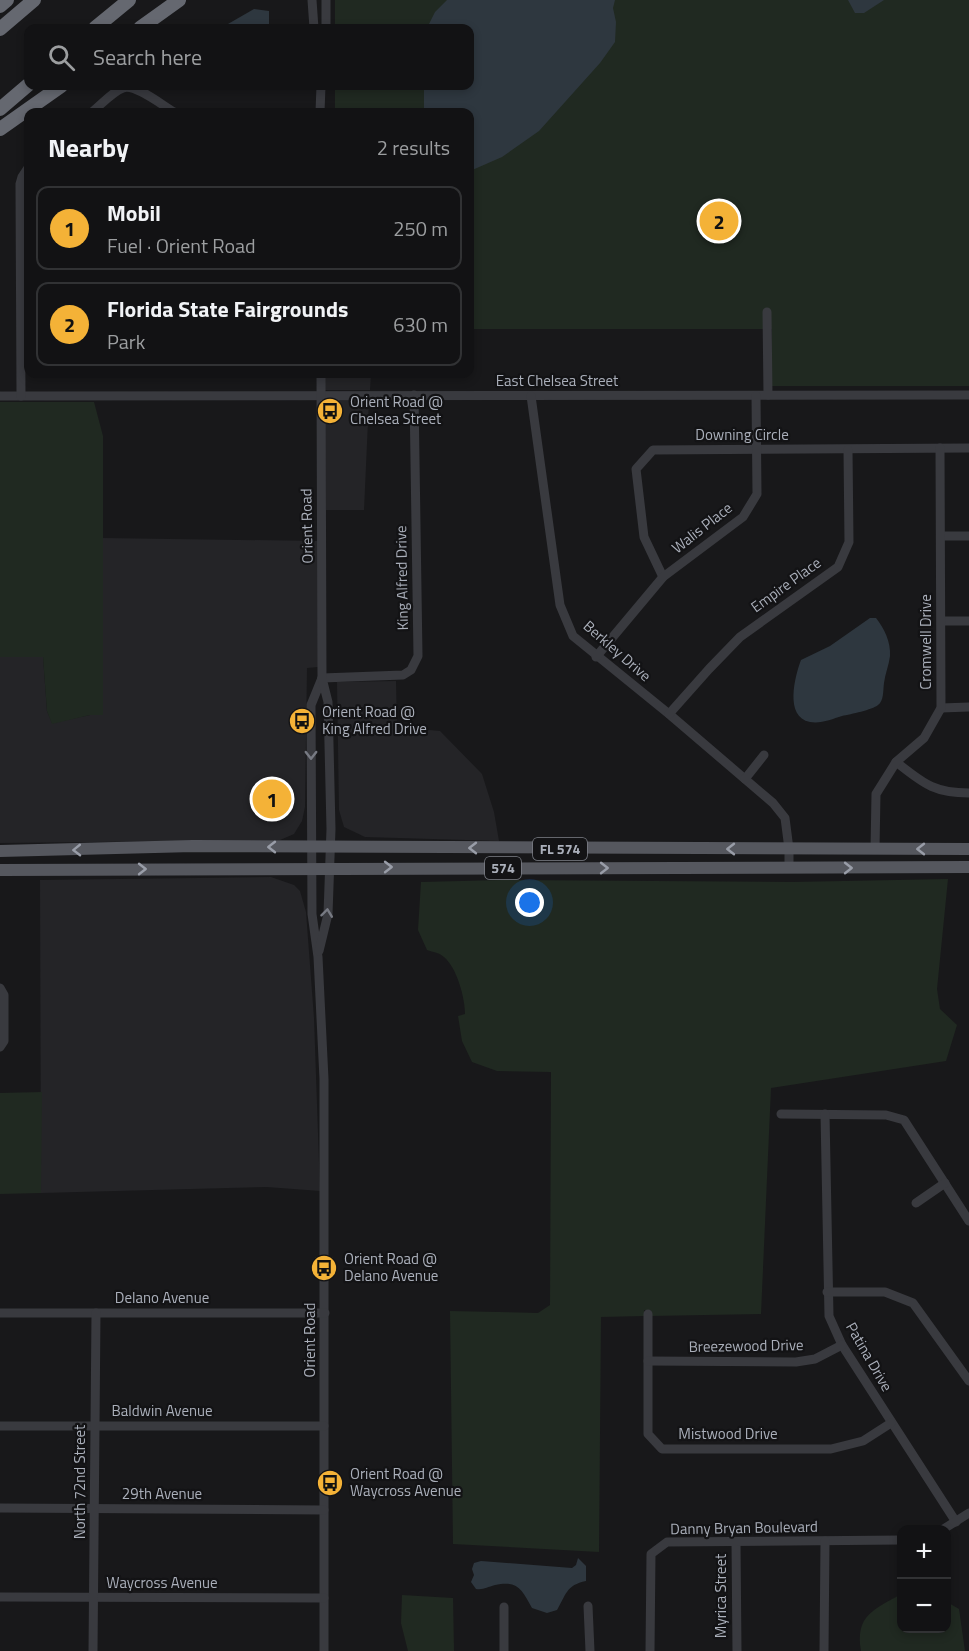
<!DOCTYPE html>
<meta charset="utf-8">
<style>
:root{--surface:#121214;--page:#1f2022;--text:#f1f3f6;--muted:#9c9ea0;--line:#313234;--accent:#f4b237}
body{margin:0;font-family:"Titillium Web",sans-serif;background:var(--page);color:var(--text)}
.controls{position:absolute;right:18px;bottom:18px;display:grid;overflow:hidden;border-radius:12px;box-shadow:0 3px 9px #0003}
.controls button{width:54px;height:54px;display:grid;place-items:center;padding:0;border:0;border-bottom:2px solid var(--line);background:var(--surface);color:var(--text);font:30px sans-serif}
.you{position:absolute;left:530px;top:903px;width:21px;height:21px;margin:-15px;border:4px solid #fff;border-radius:50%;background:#1a73e8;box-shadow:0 0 0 9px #1a73e833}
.badge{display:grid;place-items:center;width:39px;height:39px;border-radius:50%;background:var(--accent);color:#111;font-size:20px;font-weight:700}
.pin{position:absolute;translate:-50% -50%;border:3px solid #fff;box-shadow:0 2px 6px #0006}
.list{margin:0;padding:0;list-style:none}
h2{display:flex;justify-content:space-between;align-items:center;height:78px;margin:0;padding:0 24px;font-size:26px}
h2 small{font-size:20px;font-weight:400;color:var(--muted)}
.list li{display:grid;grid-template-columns:39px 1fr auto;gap:18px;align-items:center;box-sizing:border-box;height:84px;margin:0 12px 12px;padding:0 12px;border:2px solid var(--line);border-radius:12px}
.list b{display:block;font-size:22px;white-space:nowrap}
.list p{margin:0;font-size:20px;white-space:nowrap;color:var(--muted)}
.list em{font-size:20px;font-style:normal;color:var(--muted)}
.icon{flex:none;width:33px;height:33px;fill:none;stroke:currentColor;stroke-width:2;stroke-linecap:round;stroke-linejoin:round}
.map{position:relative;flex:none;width:969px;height:1651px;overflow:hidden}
.search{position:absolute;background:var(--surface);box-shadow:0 3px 9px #0003;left:24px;top:24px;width:450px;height:66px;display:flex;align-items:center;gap:15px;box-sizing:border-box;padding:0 21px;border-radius:12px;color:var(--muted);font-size:22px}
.panel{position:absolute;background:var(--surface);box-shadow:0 3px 9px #0003;left:24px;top:108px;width:450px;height:270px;border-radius:12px}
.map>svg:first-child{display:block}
</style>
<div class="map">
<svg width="969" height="1651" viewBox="0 0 969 1651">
<rect width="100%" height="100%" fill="#18181a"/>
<g fill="#242427">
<path d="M325 374H371L370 390H324Z"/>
<path d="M324 399H369L364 510H326Z"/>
<path d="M103 538 319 541 318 667 307 668 305 807 302 821 294 834 280 840 0 843V657L43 656 47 711 52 723 90 715H103Z"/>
<path d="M396 681 397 727 440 731 482 774 494 812 499 841 365 837 344 827 339 810 337 682Z"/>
<path d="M271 877 294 885 300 891 306 912 314 1018 320 1191 267 1187 41 1193 40 880Z"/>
</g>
<g fill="#202921">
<path d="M335 0H969V386H771L772 329H470V112H335V86H470V28H335Z"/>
<path d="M0 402H94L103 436V715H90L52 724 47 711 43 657H0Z"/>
<path d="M948 879 937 989 940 1009 957 1025 946 1061 771 1088 761 1314 651 1316V1310H644V1316L601 1317 599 1552 453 1544 450 1311 538 1313 550 1305 551 1072 497 1071 472 1062 462 1041 458 1016 465 1014C465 998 457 968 444 957 440 953 433 952 427 950L418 930 421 882 501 880 792 882Z"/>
<path d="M42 1092 41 1193 0 1194V1093Z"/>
<path d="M901 1594 902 1628H946L947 1602 959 1609 965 1651H861C855 1615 874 1610 901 1594Z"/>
<path d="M402 1595 453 1598 454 1651H408L401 1623Z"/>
</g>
<g fill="#2e373f">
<path d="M447 0H615L613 8 616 22 615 42 600 63 539 131 502 157 470 171V112H424V86H470V28H427L435 12Z"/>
<path d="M848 0H884L864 13H855Z"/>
<path d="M254 9 269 11V28H221Z"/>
<path d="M870 618H876C884 628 891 642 890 656 889 665 885 674 884 683 883 690 884 701 878 705 872 710 851 714 842 716 832 719 821 724 810 722 784 717 795 676 801 660L830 646Z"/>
<path d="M578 1558 586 1566V1581C566 1585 566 1595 557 1610L547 1613 532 1608C522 1590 518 1580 495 1585 487 1587 484 1590 476 1589L471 1582 474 1575 472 1569 474 1563 481 1561 572 1568 576 1565Z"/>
</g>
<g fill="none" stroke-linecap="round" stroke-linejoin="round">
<g stroke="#393a3f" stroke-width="9">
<path d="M312 0 314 28"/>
<path d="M326 28V0"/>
<path d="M92 112C101 105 112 92 123 88 135 83 163 106 174 112"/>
<path d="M320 112 321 86"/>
<path d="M767 312 768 395"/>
<path d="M0 396 969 395"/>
<path d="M21 396 20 184 22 177 28 168"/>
<path d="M531 396 560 605 573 636 669 714 773 803 785 818 789 849V868"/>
<path d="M941 536H969"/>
<path d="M663 577 644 537 636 469 653 450 969 448"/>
<path d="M942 621H969"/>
<path d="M596 657 663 577 743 517 757 494 756 396"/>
<path d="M322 678 311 705 312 914 318 957 324 1079V1651"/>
<path d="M322 678 403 675 411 670 418 656 414 395"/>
<path d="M941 708 969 707"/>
<path d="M669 714 709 669 740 637 838 567 849 542 848 450"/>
<path d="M896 762C923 783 933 793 969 793"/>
<path d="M745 779 764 755"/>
<path d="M875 849 876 794 896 762 924 738 941 708 940 448"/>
<path d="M319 951 328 914 331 829 328 702 322 678 321 374"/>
<path d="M0 988 4 995V1041L0 1047"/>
<path d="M781 1114 886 1115 904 1120 969 1221"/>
<path d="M825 1114 829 1316 842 1345 956 1522"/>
<path d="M916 1203 945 1183"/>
<path d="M827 1292H885L913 1303 969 1381"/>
<path d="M0 1313H325"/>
<path d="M648 1314V1434L662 1449H831L863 1441 891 1423"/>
<path d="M648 1361 796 1362 815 1359 842 1345"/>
<path d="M0 1426H324"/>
<path d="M0 1508 324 1510"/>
<path d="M942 1530 969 1513"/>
<path d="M736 1542 737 1651"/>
<path d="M0 1597 324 1598"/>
<path d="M588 1606 590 1651"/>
<path d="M504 1607V1651"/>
<path d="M93 1651 96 1313"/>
<path d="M650 1651 651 1554 667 1542 902 1540"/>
<path d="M824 1651 825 1541"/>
</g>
<g stroke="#55575e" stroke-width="12">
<path d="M0 851 193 846 969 849"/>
<path d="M0 870 969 867"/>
</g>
<g stroke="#656870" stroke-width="14">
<path d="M0 6 7 0"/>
<path d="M95 28 129 0"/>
<path d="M140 28 179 0"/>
<path d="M0 29 34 0"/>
<path d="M0 109 28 85"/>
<path d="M0 129 61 86"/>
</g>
</g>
<defs><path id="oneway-chevron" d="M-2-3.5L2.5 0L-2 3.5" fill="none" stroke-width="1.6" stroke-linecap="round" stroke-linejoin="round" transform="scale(1.5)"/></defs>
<g stroke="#777a83">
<use href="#oneway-chevron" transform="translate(311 755) rotate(90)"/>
<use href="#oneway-chevron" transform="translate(327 913) rotate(-83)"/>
</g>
<g stroke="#999da8">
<use href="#oneway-chevron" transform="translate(272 847) rotate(-180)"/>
<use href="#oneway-chevron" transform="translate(473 848) rotate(-180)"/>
<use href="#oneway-chevron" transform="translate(731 849) rotate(180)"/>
<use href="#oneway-chevron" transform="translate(921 849) rotate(180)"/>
<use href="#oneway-chevron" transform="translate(77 850) rotate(179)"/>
<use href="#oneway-chevron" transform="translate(388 867)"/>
<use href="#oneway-chevron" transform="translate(604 868)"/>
<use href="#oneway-chevron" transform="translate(848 868)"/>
<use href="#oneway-chevron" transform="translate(142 869)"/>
</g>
<defs>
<g id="bus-disc" transform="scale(1.35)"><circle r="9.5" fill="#f4b237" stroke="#131315"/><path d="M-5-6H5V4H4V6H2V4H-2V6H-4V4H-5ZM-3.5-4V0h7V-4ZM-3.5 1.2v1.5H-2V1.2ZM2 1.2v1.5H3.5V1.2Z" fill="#111"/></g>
</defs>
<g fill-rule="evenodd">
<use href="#bus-disc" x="330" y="411"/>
<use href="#bus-disc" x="302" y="721"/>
<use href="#bus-disc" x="324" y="1268"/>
<use href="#bus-disc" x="330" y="1483"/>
</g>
<g text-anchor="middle" stroke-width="4.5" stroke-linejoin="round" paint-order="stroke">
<g fill="#131315" stroke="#7d8088" stroke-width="1.5">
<rect x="533" y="838" width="54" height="22" rx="4.5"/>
<rect x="485" y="857" width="36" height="22" rx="4.5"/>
</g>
<g font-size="14" font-weight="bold" fill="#aaafba">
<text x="560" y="854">FL 574</text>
<text x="503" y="873">574</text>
</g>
<g font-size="15" fill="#aaafba" stroke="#131315">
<text x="557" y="386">East Chelsea Street</text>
<text x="742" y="440">Downing Circle</text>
<text transform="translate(307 526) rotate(-91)" y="5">Orient Road</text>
<text transform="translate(702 528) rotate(-38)" y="5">Walis Place</text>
<text transform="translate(402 578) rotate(-91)" y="5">King Alfred Drive</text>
<text transform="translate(786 585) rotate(-36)" y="5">Empire Place</text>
<text transform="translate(926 642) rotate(-90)" y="5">Cromwell Drive</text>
<text transform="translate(617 651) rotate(41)" y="5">Berkley Drive</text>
<text x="162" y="1303">Delano Avenue</text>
<text transform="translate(310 1340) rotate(-90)" y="5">Orient Road</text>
<text transform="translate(746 1346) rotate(-1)" y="5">Breezewood Drive</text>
<text transform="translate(869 1357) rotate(60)" y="5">Patina Drive</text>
<text x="162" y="1416">Baldwin Avenue</text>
<text x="728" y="1439">Mistwood Drive</text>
<text transform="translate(80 1482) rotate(-90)" y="5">North 72nd Street</text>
<text x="162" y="1499">29th Avenue</text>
<text transform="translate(744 1528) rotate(-1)" y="5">Danny Bryan Boulevard</text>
<text x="162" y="1588">Waycross Avenue</text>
<text transform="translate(721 1596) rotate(-90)" y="5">Myrica Street</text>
</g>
<g font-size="15" fill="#aaafba" stroke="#131315" text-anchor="start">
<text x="350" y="407">Orient Road @<tspan x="350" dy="17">Chelsea Street</tspan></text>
<text x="322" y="717">Orient Road @<tspan x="322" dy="17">King Alfred Drive</tspan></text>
<text x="344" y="1264">Orient Road @<tspan x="344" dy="17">Delano Avenue</tspan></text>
<text x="350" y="1479">Orient Road @<tspan x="350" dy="17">Waycross Avenue</tspan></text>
</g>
</g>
</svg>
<div class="controls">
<button>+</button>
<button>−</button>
</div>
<div class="you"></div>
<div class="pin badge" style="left:272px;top:799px">1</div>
<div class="pin badge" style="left:719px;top:221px">2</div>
<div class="search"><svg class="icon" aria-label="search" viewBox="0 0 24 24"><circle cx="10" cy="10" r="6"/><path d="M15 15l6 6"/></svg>Search here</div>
<section class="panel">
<h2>Nearby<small>2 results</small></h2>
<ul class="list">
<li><span class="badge">1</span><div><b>Mobil</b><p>Fuel · Orient Road</p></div><em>250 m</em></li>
<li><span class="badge">2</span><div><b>Florida State Fairgrounds</b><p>Park</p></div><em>630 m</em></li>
</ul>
</section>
</div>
